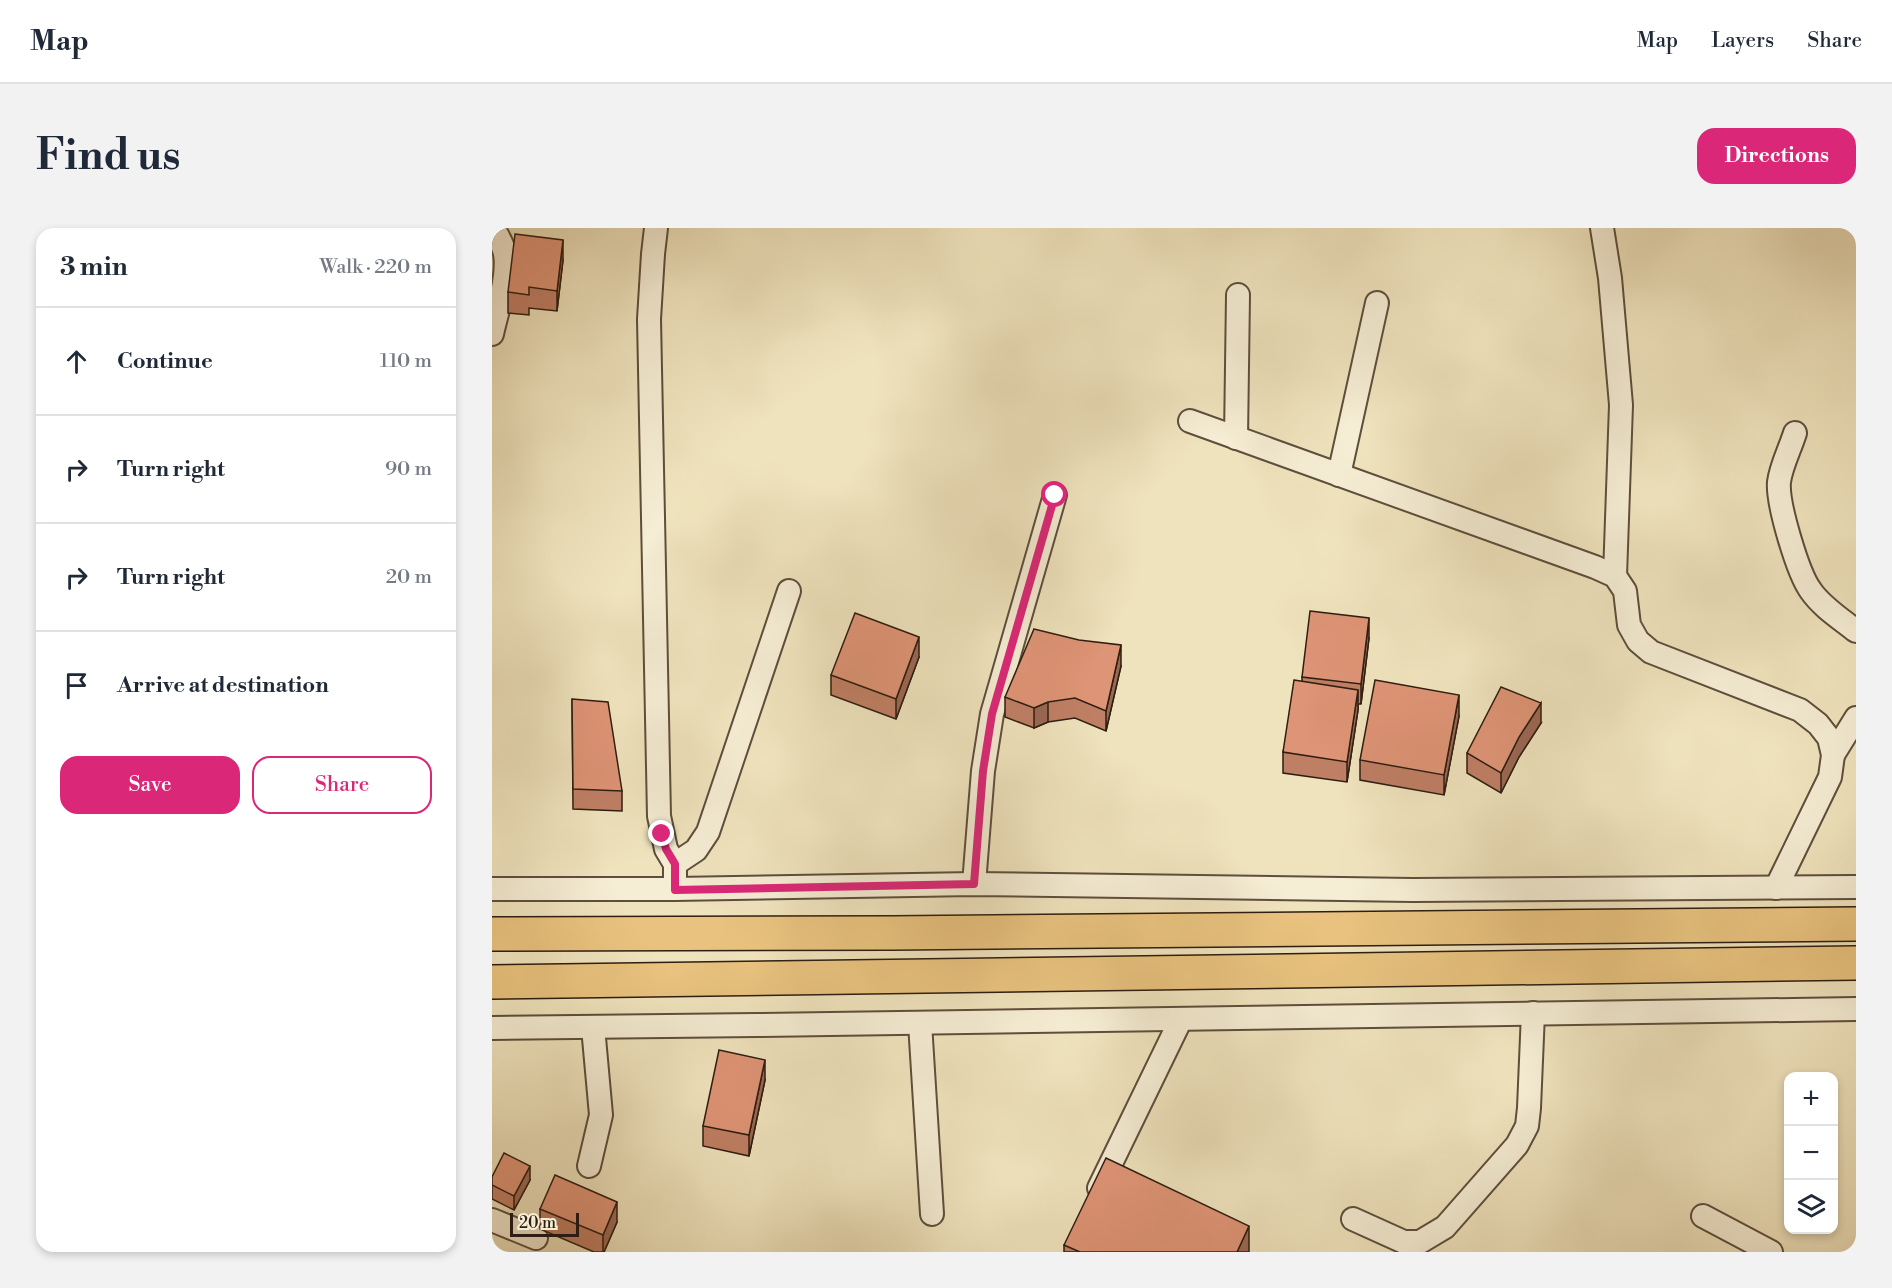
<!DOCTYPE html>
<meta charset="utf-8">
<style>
:root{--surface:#fff;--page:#f2f2f3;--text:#1f2937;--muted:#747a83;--line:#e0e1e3;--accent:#db2777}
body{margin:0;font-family:"Libre Bodoni",serif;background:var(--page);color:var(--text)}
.controls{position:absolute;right:18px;bottom:18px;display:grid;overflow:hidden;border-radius:12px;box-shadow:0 3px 9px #0003}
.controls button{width:54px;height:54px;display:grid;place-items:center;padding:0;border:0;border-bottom:2px solid var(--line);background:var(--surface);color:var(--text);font:30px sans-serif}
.scale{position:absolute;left:18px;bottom:15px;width:69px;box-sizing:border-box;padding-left:6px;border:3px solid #2e1d11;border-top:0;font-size:16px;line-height:21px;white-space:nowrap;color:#2e1d11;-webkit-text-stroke:4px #f5edd4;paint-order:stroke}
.stop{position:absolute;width:18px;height:18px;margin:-14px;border:4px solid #db2777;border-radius:50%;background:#fff}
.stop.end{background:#db2777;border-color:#fff;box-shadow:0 2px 6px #0008}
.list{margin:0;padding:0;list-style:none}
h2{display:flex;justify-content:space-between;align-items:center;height:78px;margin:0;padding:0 24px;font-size:26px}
h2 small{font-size:20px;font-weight:400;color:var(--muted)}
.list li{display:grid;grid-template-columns:39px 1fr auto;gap:18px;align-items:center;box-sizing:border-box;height:108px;padding:0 24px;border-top:2px solid var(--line)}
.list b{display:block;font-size:22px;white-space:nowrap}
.list em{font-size:20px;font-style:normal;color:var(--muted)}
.actions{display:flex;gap:12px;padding:18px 24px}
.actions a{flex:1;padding:14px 0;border:2px solid var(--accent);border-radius:18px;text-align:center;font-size:21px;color:var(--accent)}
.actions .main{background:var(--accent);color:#fff}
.icon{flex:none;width:33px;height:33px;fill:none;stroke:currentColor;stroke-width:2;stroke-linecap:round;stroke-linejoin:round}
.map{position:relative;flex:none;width:1364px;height:1024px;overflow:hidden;border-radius:18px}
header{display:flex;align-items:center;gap:36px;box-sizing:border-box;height:84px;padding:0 30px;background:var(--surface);border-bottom:2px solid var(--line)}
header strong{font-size:28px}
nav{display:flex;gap:33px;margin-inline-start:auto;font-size:21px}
.intro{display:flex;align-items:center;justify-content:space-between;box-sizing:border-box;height:144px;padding:0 36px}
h1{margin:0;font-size:42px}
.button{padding:15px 27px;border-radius:18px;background:var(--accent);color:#fff;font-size:21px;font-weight:700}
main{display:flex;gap:36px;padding:0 36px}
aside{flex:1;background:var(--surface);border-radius:18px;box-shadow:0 3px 9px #0003}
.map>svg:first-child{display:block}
</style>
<header>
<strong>Map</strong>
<nav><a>Map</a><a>Layers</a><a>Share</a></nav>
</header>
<div class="intro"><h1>Find us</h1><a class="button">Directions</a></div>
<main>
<aside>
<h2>3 min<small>Walk · 220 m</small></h2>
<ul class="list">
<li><svg class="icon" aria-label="ahead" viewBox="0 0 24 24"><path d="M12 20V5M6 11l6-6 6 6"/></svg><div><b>Continue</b></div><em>110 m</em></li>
<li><svg class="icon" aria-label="right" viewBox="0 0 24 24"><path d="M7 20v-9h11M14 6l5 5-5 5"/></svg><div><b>Turn right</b></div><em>90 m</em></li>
<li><svg class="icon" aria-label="right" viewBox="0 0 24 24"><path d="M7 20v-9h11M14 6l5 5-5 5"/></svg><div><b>Turn right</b></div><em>20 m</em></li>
<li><svg class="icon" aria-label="arrive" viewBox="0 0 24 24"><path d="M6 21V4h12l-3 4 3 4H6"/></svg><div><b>Arrive at destination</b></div></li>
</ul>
<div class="actions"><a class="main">Save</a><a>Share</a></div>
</aside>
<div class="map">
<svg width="1364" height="1024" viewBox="0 0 1364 1024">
<rect width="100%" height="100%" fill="#efe3bd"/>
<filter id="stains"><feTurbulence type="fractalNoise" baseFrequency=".00333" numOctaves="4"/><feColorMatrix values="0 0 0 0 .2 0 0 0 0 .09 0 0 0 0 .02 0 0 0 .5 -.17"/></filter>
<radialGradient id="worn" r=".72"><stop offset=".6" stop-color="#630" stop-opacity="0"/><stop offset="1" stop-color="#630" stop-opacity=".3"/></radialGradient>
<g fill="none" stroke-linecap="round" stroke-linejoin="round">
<g stroke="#5e4e3c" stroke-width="26">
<g id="minor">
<path d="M164 0 161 26 157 91 167 588 174 621 183 636V661"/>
<path d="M1110 0 1118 50 1129 177 1123 348"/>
<path d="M0 106C5 83 17 48 13 26 11 16 6 8 1 0"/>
<path d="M698 193 1103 339 1123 348 1133 363 1137 397 1146 413 1159 424 1308 482 1326 496 1337 510 1341 527 1338 549 1284 660"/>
<path d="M1303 205C1298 221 1289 238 1287 254 1285 275 1306 346 1319 363 1330 379 1349 391 1364 403"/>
<path d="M744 210 746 67"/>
<path d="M847 247 885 75"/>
<path d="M1341 527 1364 490"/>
<path d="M183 636 204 622 216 604 297 363"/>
<path d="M482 656 491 543 500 486 563 267"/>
<path d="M0 661H183L482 656 921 662 1364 659"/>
<path d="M428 795 440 986"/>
<path d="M0 800 265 797 1364 781"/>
<path d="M97 938 109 887 101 799"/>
<path d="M607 960 689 791"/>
<path d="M1211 988 1279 1024"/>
<path d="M861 991 912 1014H928L953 999 1025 917 1035 898 1037 880 1041 785"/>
<path d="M0 992 44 1010"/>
</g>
</g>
<g stroke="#2e1d11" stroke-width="36">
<g id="highway">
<path d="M0 706 401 705 1364 696"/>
<path d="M0 754 1364 735"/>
</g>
</g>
<use href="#minor" stroke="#f5edd4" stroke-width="22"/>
<use href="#highway" stroke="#e8c27e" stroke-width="33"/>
</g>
<g fill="#bf7f65" stroke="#2e1d11" stroke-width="1.5">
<path d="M71 32 65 83 37 80V87L16 85V64Z"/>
<path d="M877 410 869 476H866V482L855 554 791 545V524L810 453V449Z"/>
<path d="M427 429 404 491 339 467V447Z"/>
<path d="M629 438 614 503 583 490 556 494 542 500 513 489V469Z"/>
<path d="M80 471 130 563V583L81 581Z"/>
<path d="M967 488 952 567 868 552V532Z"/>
<path d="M1049 495 1027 529 1009 565 975 545V525Z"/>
<path d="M273 852 257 928 211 918V898Z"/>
<path d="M0 949 38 952 22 982 0 971Z"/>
<path d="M48 981 125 994 112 1024H102L48 1001Z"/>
<path d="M572 1017 757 1024H572Z"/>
</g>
<g fill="#9b6853" stroke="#2e1d11" stroke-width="1.5">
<path d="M71 12V32L65 83V63Z"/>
<path d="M877 390V410L869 476V456Z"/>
<path d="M427 409V429L404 491V471Z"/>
<path d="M629 417V438L614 503V483Z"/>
<path d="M866 462V482L855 554V534Z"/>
<path d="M967 467V488L952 567V547Z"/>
<path d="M556 474V494L542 500V480Z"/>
<path d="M1049 475V495L1027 529 1009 565V545L1027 509Z"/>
<path d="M273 832V852L257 928V907Z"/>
<path d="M38 938V952L22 982V968Z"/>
<path d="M125 974V994L112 1024H111V1007Z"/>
<path d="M757 998V1024H745Z"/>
</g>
<g fill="#de9476" stroke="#2e1d11" stroke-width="1.5">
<path d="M23 6 71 12 65 63 37 59V67L16 64Z"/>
<path d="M818 383 877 390 869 456 810 449Z"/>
<path d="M363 385 427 409 404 471 339 447Z"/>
<path d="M542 401 587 412 629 417 614 483 583 470 556 474 542 480 513 469Z"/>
<path d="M802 452 866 462 855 534 791 524Z"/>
<path d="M883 452 967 467 952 547 868 532Z"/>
<path d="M1009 459 1049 475 1027 509 1009 545 975 525Z"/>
<path d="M80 471 116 474 130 563 81 561Z"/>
<path d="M227 822 273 832 257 907 211 898Z"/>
<path d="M12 925 38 938 22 968 0 957V949Z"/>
<path d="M614 930 757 998 745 1024H588L572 1017Z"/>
<path d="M63 947 125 974 111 1007 48 981Z"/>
</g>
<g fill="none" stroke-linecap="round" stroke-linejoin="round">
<path stroke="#db2777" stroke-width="8" d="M170 606 174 621 183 636V662L482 656 491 543 500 486 563 267"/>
</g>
<rect width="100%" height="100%" filter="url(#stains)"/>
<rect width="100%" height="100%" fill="url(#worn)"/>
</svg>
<div class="controls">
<button>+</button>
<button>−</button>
<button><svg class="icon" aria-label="layers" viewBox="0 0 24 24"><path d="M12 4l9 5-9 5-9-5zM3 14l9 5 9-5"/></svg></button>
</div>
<div class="scale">20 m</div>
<div class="stop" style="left:563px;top:267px"></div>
<div class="stop end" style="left:170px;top:606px"></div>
</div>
</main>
